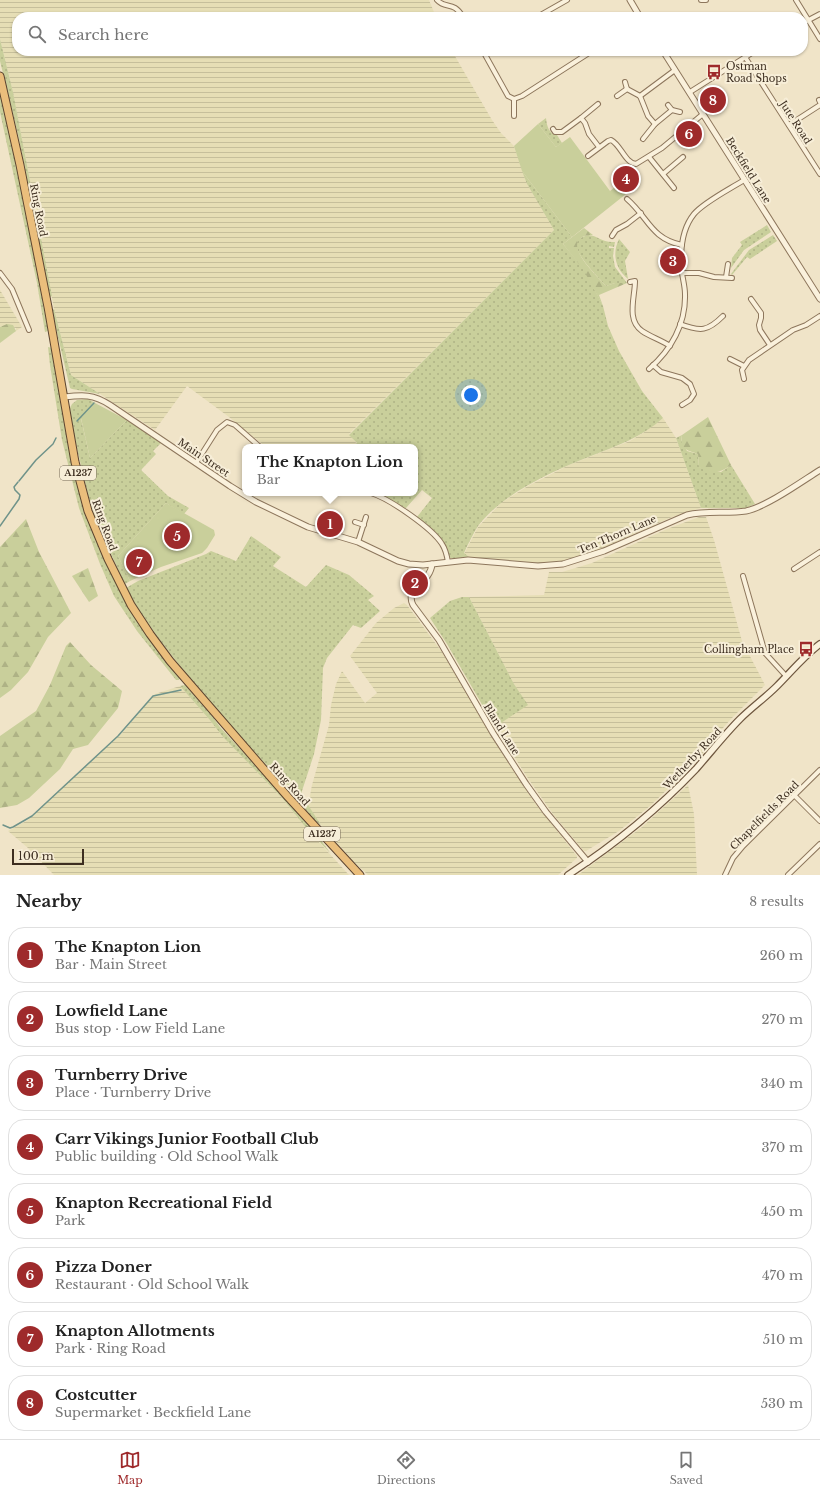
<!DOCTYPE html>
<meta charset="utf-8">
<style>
:root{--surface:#fff;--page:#f6f6f6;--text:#222;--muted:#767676;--line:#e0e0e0;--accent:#9e2a2b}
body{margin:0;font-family:"Libre Baskerville",serif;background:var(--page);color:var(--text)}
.scale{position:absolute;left:12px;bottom:10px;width:72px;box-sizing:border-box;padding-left:4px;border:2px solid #3d2e20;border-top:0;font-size:11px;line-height:14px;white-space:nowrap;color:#3d2e20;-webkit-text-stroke:3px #f7eed8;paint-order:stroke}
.you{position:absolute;left:471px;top:395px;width:14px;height:14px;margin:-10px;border:3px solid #fff;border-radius:50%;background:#1a73e8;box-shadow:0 0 0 6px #1a73e833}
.badge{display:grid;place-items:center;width:26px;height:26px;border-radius:50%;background:var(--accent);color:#fff;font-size:13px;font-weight:700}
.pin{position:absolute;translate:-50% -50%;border:2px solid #fff;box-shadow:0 1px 4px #0006}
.popup{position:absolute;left:242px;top:444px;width:176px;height:52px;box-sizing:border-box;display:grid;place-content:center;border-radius:8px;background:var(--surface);filter:drop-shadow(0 1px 3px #0005);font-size:13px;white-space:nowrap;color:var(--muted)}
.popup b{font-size:15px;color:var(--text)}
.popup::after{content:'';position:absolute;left:50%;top:100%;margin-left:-8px;border:8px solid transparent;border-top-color:var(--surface)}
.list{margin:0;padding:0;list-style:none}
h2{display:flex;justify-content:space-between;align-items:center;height:52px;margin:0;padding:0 16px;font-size:17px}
h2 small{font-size:13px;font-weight:400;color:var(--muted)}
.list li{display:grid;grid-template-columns:26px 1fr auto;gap:12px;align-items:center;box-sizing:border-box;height:56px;margin:0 8px 8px;padding:0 8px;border:1px solid var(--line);border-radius:16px}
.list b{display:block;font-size:15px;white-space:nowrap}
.list p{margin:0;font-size:13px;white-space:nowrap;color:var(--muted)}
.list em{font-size:13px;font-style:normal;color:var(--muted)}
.icon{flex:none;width:22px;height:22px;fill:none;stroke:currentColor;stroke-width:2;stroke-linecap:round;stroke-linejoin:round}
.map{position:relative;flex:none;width:820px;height:875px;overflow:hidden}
.search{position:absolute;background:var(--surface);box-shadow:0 1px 3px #0004;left:12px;right:12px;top:12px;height:44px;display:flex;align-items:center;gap:10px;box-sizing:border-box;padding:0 14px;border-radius:16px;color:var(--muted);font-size:15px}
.sheet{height:564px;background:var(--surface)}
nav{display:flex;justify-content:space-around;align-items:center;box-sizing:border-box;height:56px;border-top:1px solid var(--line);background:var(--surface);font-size:11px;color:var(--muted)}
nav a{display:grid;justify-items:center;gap:2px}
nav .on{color:var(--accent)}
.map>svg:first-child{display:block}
</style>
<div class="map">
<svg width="820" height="875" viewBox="0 0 820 875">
<defs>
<pattern id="farmland-rules" width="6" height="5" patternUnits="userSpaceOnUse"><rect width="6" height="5" fill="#e6deb5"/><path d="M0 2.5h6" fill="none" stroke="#c6bf9b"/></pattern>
<pattern id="grass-dots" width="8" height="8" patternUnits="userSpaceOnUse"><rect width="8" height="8" fill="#c9cf9b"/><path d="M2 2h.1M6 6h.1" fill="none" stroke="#aeb285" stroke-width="1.8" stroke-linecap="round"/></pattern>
<pattern id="forest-firs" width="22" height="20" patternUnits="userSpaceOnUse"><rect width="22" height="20" fill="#c9cf9b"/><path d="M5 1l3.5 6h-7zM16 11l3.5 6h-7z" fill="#aeb285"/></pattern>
</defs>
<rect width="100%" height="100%" fill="#f0e4c8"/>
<g fill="url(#farmland-rules)">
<path d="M0 0H429L436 17H17V51H452L492 120 501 133 514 146 527 184 554 230 349 434 357 444 353 447H266L229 417 187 386 155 430 71 375 54 309 13 92 0 39Z"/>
<path d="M0 290 22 327 16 331V328L2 326 0 327Z"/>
<path d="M663 418 676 438 701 508 672 517 587 555 563 562 551 564 469 557 464 554 478 527 501 503 528 486 569 465 630 441 643 433Z"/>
<path d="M699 517H706L714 540 742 641 765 685 731 719 715 737 698 760 650 806 619 831 586 851H584L553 814 529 780 495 727 527 705 514 684 469 597 544 595 549 572H562L592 563 667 529Z"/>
<path d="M404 603 407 605 442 652 507 761 535 803 577 856V858L558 875H368L354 862 321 825 308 806 312 785 329 725 331 705 336 684 342 671 365 703 377 693 350 656 376 623 394 608Z"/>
<path d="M180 686 209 719 223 737 283 799 307 829 349 875H54L28 848 8 831 28 820 122 733 155 694Z"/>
<path d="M688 785 694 814 697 875H578L642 827Z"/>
</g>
<g fill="url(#grass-dots)">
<path d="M0 39 13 92 52 296 50 297 19 139 0 61Z"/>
<path d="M0 91 30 230 48 331 45 332 37 283 0 112Z"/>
<path d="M546 118C547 126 548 133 557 135L562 143 556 147 538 124Z"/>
<path d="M522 171 572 237 563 244 584 269 603 306 608 326 619 351 642 391 663 418C642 437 617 446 591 456 553 471 503 493 478 526 473 534 468 544 464 553L469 557 453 559 449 557 442 540 417 517 432 498 422 490 406 508H405L378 493H415V447H353L357 443 349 435 554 230 527 184Z"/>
<path d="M767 225 771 232 744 250 731 268 732 258 742 245 740 242Z"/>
<path d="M588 235C600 236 601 243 615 242L614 247 609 246V248H614L613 256 615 267 627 283H615L606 286C599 278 571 251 577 241 579 238 585 236 588 235Z"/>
<path d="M773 235 777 241 750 259 747 257 732 275 731 274 749 250Z"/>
<path d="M619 239 630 252 625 261 628 279C615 269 612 253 619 239Z"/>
<path d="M54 309 71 375 100 394 72 389 70 388 52 311Z"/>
<path d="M48 347 52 348 87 515C107 575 139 629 180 677L179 680H176L137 631 114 596 100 564 79 508 62 440 50 365Z"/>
<path d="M88 399 95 403 81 419 90 458 127 420 162 442 153 451 156 454 141 470 168 496 189 508 184 514 166 503 118 556 130 581 125 584 98 526 88 495 72 427 70 408 72 404 77 400Z"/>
<path d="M682 435 681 440 687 451 698 454 699 467 721 472 731 465 755 504 746 508H701L676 438Z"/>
<path d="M251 536 281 557 273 566 306 587 326 565 349 575 374 596 368 600 380 611 361 628 353 625 327 658 323 668 321 720 314 754 301 794 321 825 313 819 289 788 252 750 183 670 156 635 133 601 126 588 138 581 206 554 211 551 236 561Z"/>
<path d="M462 597H469L514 684 528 705 495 727 447 644 430 618 450 601Z"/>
<path d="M185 685 212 716 220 727C257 768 300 809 331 854L307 829 283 799 223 737 209 719 180 686Z"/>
</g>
<g fill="url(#forest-firs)">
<path d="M584 228 593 235C588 235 585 235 581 238 566 248 598 277 606 286L615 283H627L599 295 603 306 583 269 563 244Z"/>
<path d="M7 324 13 325 16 331 0 343V327Z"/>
<path d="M708 417 731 465C720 473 712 475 699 467L698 454C687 450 679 449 682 435Z"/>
<path d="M26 519 39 552 71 613 48 637 28 672 11 690 0 698V547Z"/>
<path d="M88 568 98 596 89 602 72 576Z"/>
<path d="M70 642 91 665 122 691 118 708 88 745 73 749 60 769 29 798 17 805 0 808V736L36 711 50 685 66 646Z"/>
</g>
<g fill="#c9cf9b">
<path d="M538 124 556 147 570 137 610 191 619 184 626 194 572 237 522 171 514 146Z"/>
<path d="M95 403 127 420 90 458 81 418Z"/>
<path d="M166 503 214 530 215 535 207 548 202 553 161 567 130 581 118 556Z"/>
</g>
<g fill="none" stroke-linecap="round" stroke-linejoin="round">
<g stroke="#6f938a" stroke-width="1.5">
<path d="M77 421 94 403"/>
<path d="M19 481 36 460 53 444 56 438"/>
<path d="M0 526 19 499 20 495 15 490 14 487 18 482"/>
<path d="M3 825 10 828 13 827 32 816 118 736 153 696 181 690"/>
</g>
<g stroke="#8d765c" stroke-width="6">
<g id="minor">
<path d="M437 0C446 10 453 0 463 17"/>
<path d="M701 0H706"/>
<path d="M796 0 820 39"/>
<path d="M537 17 567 0"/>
<path d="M803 23 820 14"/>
<path d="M483 51 508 96 514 99 522 96 592 51"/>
<path d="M745 57 820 174"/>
<path d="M625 82 627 89"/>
<path d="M690 92 755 51"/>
<path d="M617 96 627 89 640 96"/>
<path d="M640 96 675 70"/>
<path d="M640 96 648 116 655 124"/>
<path d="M819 100 820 102"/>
<path d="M598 104 581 118 585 123 589 134 599 147"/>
<path d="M668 105 672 110 680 112"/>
<path d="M514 116V99"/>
<path d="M789 125 820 105"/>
<path d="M553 129 555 132H562L581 118"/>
<path d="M643 139 655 124 672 110"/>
<path d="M588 156 608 141 611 140C621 145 625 163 636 164L662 148 703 114"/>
<path d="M649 157 674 188"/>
<path d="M663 174 683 157"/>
<path d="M627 199C648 217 651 239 682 245"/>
<path d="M612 236 616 230 627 224 641 213"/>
<path d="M0 273 12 289 29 330"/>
<path d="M682 273H699L714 277 732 278"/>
<path d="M726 277 728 264"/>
<path d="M630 282 635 281C635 297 626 320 642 331 651 337 661 340 670 346"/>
<path d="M751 299 761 313V318L759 325 760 330 770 345"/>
<path d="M680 324C701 332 708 331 723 316"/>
<path d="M730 359 744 366"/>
<path d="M653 365 661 372 682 378 690 384 694 394 690 400 682 405"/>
<path d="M649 369C671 350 686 324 685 294 685 287 683 280 682 273 680 254 681 230 694 214 704 202 730 189 744 180"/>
<path d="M744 379 742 370 749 360 793 330 806 325 820 316"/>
<path d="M196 463 217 430 227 422 235 425 260 447"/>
<path d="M371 493C390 499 432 528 442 544 446 550 447 556 448 562"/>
<path d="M355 522 364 525"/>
<path d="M358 542 366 517"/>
<path d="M794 569 820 552"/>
<path d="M743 576 765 653 786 676"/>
<path d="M794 795 820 821"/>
<path d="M725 875 733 858 743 846 820 770"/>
<path d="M788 875 820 844"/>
</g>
</g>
<g stroke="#8d765c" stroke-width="7">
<g id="tertiary">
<path d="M630 0 640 17"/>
<path d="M663 51 820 299"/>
<path d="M64 397C83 395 93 394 110 405L230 486 256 502 308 527 358 542 398 561 409 564 423 565 468 560 538 566 563 564 604 551 687 515C707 510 727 514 746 511 766 507 801 482 820 470"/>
<path d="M432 564C430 585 404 586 413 605L439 640 493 733 526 784 546 812 588 862"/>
</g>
</g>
<g stroke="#6f573f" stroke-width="8">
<path id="secondary" d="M568 875C614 845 658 809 696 769 711 752 725 734 740 719 752 707 765 698 777 686 791 672 804 656 820 644"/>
</g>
<g stroke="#5b4430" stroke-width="9">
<path id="trunk" d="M0 76 20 165 48 307 75 462 88 511 108 559 131 605 150 634 170 661 288 797 360 875"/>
</g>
<use href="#minor" stroke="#faf1dc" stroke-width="4"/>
<use href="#tertiary" stroke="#faf1dc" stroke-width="5"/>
<use href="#secondary" stroke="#faf1dc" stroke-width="5.5"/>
<use href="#trunk" stroke="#eabe7c" stroke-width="7"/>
</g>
<defs>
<g id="bus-bare" transform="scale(1.2)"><path d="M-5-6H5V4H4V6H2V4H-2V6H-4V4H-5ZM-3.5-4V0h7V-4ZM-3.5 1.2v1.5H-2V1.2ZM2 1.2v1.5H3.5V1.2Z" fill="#9e2a2b" stroke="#f7eed8" stroke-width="2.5" paint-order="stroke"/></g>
</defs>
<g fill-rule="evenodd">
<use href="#bus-bare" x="714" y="72"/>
<use href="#bus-bare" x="806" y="649"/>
</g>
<g text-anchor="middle" stroke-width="4" stroke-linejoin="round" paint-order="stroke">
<g fill="#f7eed8" stroke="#756857" stroke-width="1">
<rect x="60" y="466" width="36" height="14" rx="3"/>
<rect x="304" y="827" width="36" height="14" rx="3"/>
</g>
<g font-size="9" font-weight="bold" fill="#3d2e20">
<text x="78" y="476">A1237</text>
<text x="322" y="837">A1237</text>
</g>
<g font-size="10" fill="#3d2e20" stroke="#f7eed8" text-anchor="start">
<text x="726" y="70">Ostman<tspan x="726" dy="12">Road Shops</tspan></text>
<text x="794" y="653" text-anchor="end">Collingham Place</text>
</g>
<g font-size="10" fill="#3d2e20" stroke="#f7eed8">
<text transform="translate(796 122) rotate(57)" y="4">Jute Road</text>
<text transform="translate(749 170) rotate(58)" y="4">Beckfield Lane</text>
<text transform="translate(39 210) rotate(79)" y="4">Ring Road</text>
<text transform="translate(204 457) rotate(34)" y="4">Main Street</text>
<text transform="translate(105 525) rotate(70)" y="4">Ring Road</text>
<text transform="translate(617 534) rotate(-23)" y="4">Ten Thorn Lane</text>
<text transform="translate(502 729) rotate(58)" y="4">Bland Lane</text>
<text transform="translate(692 758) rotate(-47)" y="4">Wetherby Road</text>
<text transform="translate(290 784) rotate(48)" y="4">Ring Road</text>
<text transform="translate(764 815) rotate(-45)" y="4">Chapelfields Road</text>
</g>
</g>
</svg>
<div class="scale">100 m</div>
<div class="you"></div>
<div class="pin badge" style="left:330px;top:524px">1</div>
<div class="popup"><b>The Knapton Lion</b>Bar</div>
<div class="pin badge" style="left:415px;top:583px">2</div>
<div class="pin badge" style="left:673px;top:261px">3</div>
<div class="pin badge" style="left:626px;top:179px">4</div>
<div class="pin badge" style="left:177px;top:536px">5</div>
<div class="pin badge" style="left:689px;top:134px">6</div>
<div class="pin badge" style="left:139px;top:562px">7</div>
<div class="pin badge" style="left:713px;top:100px">8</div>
<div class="search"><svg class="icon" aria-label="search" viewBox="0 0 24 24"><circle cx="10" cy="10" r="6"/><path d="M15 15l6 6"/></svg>Search here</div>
</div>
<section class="sheet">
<h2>Nearby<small>8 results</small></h2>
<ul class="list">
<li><span class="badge">1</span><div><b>The Knapton Lion</b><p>Bar · Main Street</p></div><em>260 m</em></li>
<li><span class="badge">2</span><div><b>Lowfield Lane</b><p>Bus stop · Low Field Lane</p></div><em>270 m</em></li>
<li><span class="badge">3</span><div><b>Turnberry Drive</b><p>Place · Turnberry Drive</p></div><em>340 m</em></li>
<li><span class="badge">4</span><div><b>Carr Vikings Junior Football Club</b><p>Public building · Old School Walk</p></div><em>370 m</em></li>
<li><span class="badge">5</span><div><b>Knapton Recreational Field</b><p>Park</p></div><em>450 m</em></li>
<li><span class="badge">6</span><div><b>Pizza Doner</b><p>Restaurant · Old School Walk</p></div><em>470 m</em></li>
<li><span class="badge">7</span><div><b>Knapton Allotments</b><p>Park · Ring Road</p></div><em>510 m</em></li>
<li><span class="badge">8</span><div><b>Costcutter</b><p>Supermarket · Beckfield Lane</p></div><em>530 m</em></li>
</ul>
</section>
<nav>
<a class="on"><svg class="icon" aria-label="map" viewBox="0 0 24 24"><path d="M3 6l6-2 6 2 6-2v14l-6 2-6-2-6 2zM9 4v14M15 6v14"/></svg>Map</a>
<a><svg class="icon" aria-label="directions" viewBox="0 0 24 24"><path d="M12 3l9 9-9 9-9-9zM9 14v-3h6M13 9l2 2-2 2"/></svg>Directions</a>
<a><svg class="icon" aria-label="saved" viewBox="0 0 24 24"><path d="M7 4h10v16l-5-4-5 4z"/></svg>Saved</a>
</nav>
